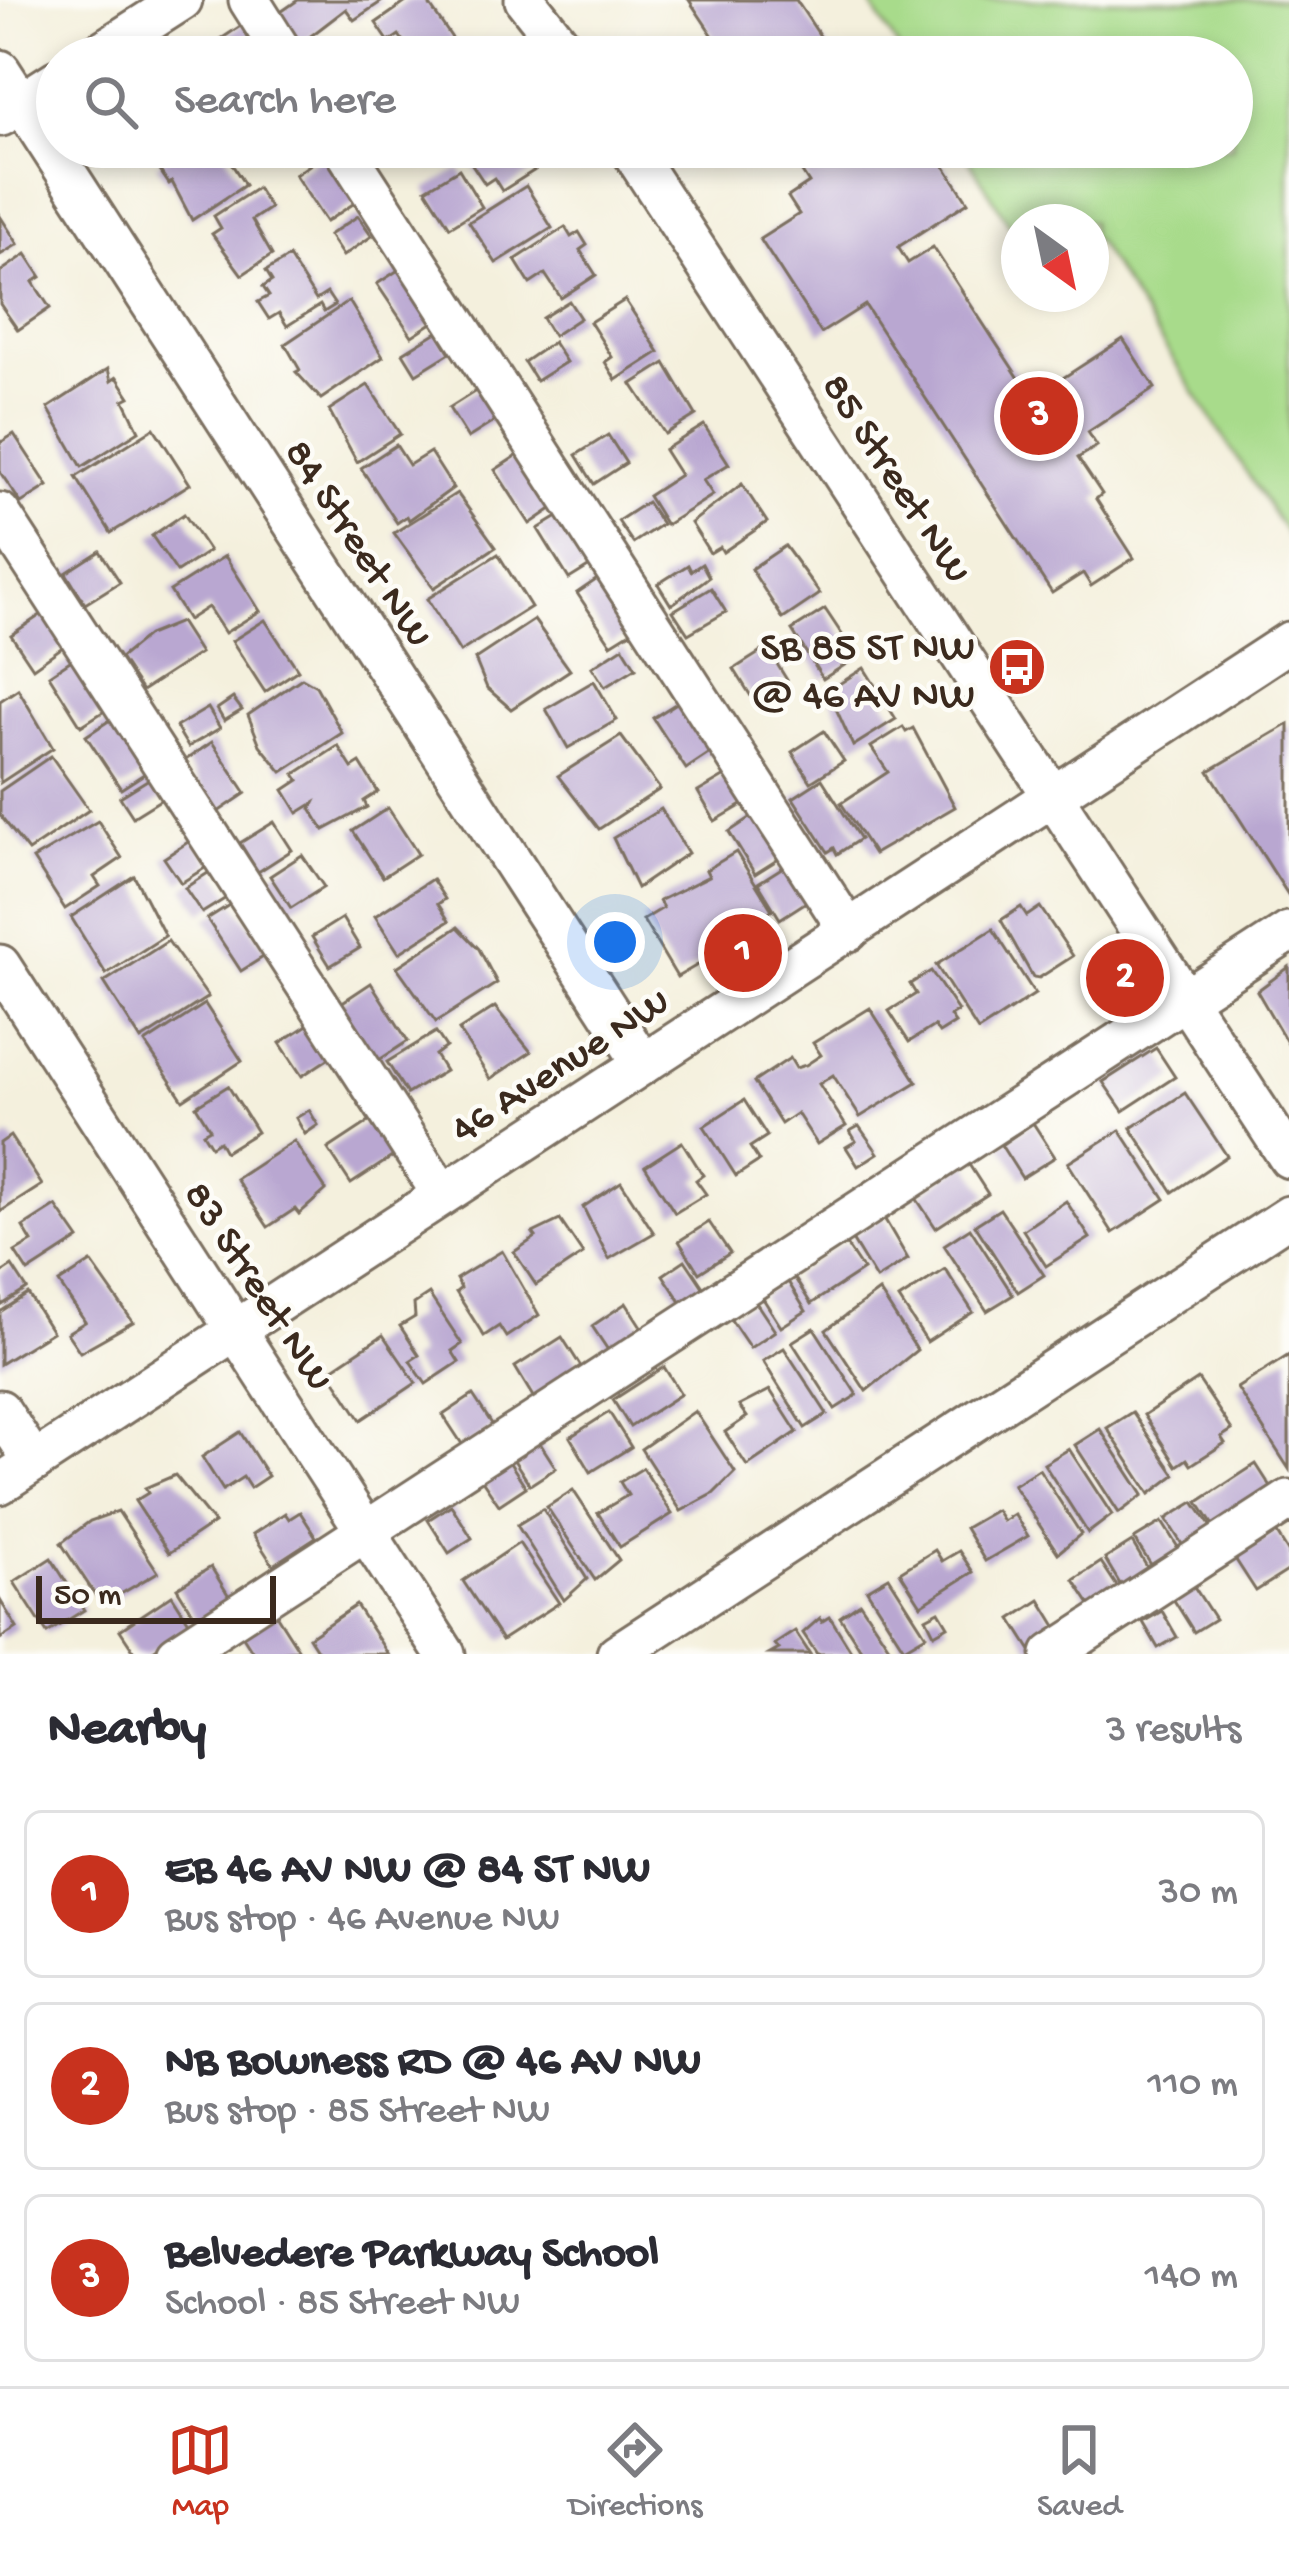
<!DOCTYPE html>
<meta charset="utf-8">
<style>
:root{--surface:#fff;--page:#f2f2f3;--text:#2b2b33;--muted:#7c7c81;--line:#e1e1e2;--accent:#c8321e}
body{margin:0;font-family:"Gochi Hand",sans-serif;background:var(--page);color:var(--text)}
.compass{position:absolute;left:1001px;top:204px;width:108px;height:108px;border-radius:50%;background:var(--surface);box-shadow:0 6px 18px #0003;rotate:147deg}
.scale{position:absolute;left:36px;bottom:30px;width:240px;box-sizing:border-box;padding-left:12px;border:6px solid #3b2a1e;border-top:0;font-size:33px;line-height:42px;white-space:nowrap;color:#3b2a1e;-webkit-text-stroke:9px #fdfcf7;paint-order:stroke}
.you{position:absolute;left:615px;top:942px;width:42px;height:42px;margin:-30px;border:9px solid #fff;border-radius:50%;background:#1a73e8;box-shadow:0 0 0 18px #1a73e833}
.badge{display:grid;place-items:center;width:78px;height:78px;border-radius:50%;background:var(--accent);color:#fff;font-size:39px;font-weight:700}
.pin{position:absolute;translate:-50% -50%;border:6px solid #fff;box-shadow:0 3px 12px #0006}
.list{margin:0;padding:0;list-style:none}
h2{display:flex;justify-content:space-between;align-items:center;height:156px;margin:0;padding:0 48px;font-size:51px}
h2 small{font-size:39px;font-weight:400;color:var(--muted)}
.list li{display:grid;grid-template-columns:78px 1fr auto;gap:36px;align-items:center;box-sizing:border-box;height:168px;margin:0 24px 24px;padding:0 24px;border:3px solid var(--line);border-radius:18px}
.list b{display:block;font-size:45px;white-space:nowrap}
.list p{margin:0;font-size:39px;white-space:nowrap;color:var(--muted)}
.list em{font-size:39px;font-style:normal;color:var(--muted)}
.icon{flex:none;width:66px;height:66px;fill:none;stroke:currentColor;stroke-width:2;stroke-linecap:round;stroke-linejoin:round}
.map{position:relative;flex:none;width:1289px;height:1654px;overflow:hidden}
.search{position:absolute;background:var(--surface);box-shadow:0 6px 18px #0003;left:36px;right:36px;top:36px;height:132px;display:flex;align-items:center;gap:30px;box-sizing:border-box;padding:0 42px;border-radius:66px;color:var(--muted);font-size:45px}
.sheet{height:732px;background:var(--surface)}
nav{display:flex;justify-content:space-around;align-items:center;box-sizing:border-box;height:168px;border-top:3px solid var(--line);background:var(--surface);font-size:33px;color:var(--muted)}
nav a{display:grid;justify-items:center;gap:6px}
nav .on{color:var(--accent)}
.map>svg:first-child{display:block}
</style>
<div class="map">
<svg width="1289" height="1654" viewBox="0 0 1289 1654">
<rect width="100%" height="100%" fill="#fdfcf7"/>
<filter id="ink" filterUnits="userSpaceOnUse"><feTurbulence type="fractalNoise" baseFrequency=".00833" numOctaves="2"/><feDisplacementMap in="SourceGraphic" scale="24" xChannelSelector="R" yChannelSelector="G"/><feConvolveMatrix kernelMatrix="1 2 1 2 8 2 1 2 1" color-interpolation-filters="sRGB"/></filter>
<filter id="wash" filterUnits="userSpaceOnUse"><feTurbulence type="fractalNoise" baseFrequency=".004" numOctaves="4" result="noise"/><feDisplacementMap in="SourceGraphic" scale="48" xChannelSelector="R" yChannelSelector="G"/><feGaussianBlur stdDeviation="2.7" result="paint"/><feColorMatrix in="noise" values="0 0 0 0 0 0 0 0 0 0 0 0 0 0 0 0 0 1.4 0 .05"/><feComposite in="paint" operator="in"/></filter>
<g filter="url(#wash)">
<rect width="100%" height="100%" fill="#f4f0dd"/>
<path fill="#a8db8b" stroke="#728254" stroke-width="3" d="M868 0H1289V538L1095 239 1091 241V222H1019V240L961 147H1232V57H904Z"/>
<g id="blocks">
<g fill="#b9a7d1">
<path d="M298 0H384L354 20 346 9 299 45 278 14Z"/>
<path d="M409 0H426L454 41 430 57H414L399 35 389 42 376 23Z"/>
<path d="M689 0H796L834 57H727Z"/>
<path d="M245 23 260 47 246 57H233L221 39Z"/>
<path d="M184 147H221L245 185 192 220 172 182 169 184 156 165Z"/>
<path d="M466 147H520L535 170 502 191 494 178 485 184 462 149Z"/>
<path d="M786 147H932L968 202 898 247 908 263 933 247 1032 398 1123 339 1155 388 1088 432 1097 446 1078 458 1102 494 1096 499 1134 558 1091 586 1083 573 1052 593 865 305 821 333 760 239 799 214 788 197 809 183Z"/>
<path d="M327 153 359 200 326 222 295 175Z"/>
<path d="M459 169 482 207 450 227 426 189Z"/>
<path d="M526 186 552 228 496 263 469 222Z"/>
<path d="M257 188 270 208 252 220 272 255 242 275 212 234 221 228 214 216Z"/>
<path d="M0 216 18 244 0 255Z"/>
<path d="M358 216 372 236 343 256 329 235Z"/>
<path d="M565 227 571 237 579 232 587 245 580 250 596 275 561 298 545 274 530 284 515 260Z"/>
<path d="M26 254 41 277 33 282 50 308 18 330 0 304V272Z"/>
<path d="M289 257 316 300 327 293 335 305 324 312 320 305 287 326 279 313 269 319 258 302 269 296 263 287 272 281 266 271Z"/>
<path d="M406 265 441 317 412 336 377 284Z"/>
<path d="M625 300 659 352 616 380 605 362 612 357 590 322Z"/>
<path d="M349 301 383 357 321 399 296 372 300 370 285 344Z"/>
<path d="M569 301 580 318 553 336 542 318Z"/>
<path d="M437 332 450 353 416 374 403 353Z"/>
<path d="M553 342 566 362 536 381 524 362Z"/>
<path d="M665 363 696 415 665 434 632 384Z"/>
<path d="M108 369 111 381 117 377 130 397 124 400 139 431 82 467 48 408Z"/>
<path d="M368 385 400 434 357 462 329 410Z"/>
<path d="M482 387 501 417 468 438 449 408Z"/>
<path d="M704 425 729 464 703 480 713 495 666 525 648 496 680 475 664 450Z"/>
<path d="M154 428 190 484 111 533 76 477Z"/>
<path d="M14 434 48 486 21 503 0 472V443Z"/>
<path d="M608 435 626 463 594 484 576 455Z"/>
<path d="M396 445 409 465 430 452 453 488 409 520 407 516 397 523 361 468Z"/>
<path d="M524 451 559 504 530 524 495 470Z"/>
<path d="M742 484 767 522 723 552 720 547 710 553 691 523Z"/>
<path d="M457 493 496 547 434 588 394 533Z"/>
<path d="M647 502 662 524 633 543 618 521Z"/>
<path d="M184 514 209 551 177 572 152 536Z"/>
<path d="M561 515 593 564 569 579 538 529Z"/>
<path d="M785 546 820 594 783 619 751 569Z"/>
<path d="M100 551 120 582 85 604 66 573Z"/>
<path d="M498 554 531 607 460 652 427 599Z"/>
<path d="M225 556 260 611 225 633 208 607 188 620 170 591Z"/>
<path d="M702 564 709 577 671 605 658 584 688 565 691 571Z"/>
<path d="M606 573 640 626 611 644 577 593Z"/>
<path d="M711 588 726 612 688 634 673 611Z"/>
<path d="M825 609 857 657 823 679 792 630Z"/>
<path d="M45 612 67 644 33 668 11 635Z"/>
<path d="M265 620 298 670 265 692 232 641Z"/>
<path d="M534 620 570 670 511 709 487 688 475 659Z"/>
<path d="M180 622 200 653 142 691 120 658 148 635Z"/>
<path d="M623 647 636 668 605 687 592 667Z"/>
<path d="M767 648 787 680 754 701 734 669Z"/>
<path d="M76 657 109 708 81 726 49 675Z"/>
<path d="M864 668 896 719 853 746 828 691Z"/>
<path d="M302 678 316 686 342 733 282 772 260 745 248 715Z"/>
<path d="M594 681 617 720 568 748 546 709Z"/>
<path d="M18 689 53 748 0 783V701Z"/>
<path d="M233 698 242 710 224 721 217 709Z"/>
<path d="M683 699 716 749 686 769 653 718Z"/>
<path d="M208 708 220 728 188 747 176 727Z"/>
<path d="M116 716 150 770 121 789 86 736Z"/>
<path d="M1289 724V896L1209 771Z"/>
<path d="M903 727 906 732 913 728 955 807 874 854 841 803 888 772 871 747Z"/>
<path d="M824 731 844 761 811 782 792 752Z"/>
<path d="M621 736 660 789 599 829 558 776Z"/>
<path d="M212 742 246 793 218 812 184 761Z"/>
<path d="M338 746 352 768 360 763 378 792 364 801 367 807 324 830 311 809 314 803 298 813 284 790 299 780 295 774Z"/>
<path d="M51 756 89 810 28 851 0 815V791Z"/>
<path d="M732 772 749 801 715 821 698 792Z"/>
<path d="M152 777 165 797 133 817 120 797Z"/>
<path d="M822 779 860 839 837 854 834 848 828 852 793 798Z"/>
<path d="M388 808 418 854 383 877 353 831Z"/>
<path d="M661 809 688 853 637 888 613 838Z"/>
<path d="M759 812 785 855 755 874 729 832Z"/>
<path d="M98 821 122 858 94 877 100 886 65 909 33 859Z"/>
<path d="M274 822 292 850 258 872 240 843Z"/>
<path d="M194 838 211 864 181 883 164 858Z"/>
<path d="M736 852 772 910 750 923 753 929 703 954 706 960 677 977 643 920 663 908 659 901 709 876 706 870Z"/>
<path d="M302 855 324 887 291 908 270 876Z"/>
<path d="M791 862 814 897 780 919 758 883Z"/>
<path d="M214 869 231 895 202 913 185 888Z"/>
<path d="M134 876 165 936 106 974 71 917Z"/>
<path d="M432 879 445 899 438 904 449 921 399 953 375 916Z"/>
<path d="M234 902 268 954 241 971 207 919Z"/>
<path d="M1021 907 1027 916 1040 907 1073 956 1039 978 1033 977 1001 920Z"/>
<path d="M342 918 360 948 330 966 312 937Z"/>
<path d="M458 927 479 949 497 983 436 1022 397 967Z"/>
<path d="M993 929 1035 994 978 1031 936 965Z"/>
<path d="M168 941 208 997 141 1040 104 982Z"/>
<path d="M1289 967V1046L1257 991Z"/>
<path d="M931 971 958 1011 950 1016 955 1023 939 1033 934 1026 909 1042 889 1011 916 994 910 984Z"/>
<path d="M371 983 408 1041 376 1062 338 1005Z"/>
<path d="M205 1004 242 1061 183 1100 145 1043Z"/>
<path d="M495 1007 531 1052 490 1079 459 1030Z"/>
<path d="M870 1008 917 1082 860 1117 833 1075 819 1084 846 1126 817 1144 797 1113 781 1124 754 1082 790 1058 796 1068 806 1065 821 1055 813 1043Z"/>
<path d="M312 1022 334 1055 302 1076 280 1043Z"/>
<path d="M436 1032 446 1047 435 1055 445 1071 407 1094 387 1062Z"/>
<path d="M1156 1048 1175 1077 1123 1111 1103 1082Z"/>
<path d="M228 1086 257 1132 225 1152 219 1141 211 1146 203 1133 210 1129 196 1106Z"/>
<path d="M1185 1093 1227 1156 1173 1192 1131 1128Z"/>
<path d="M744 1100 767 1136 750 1147 759 1161 736 1176 704 1126Z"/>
<path d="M309 1110 318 1125 305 1134 296 1118Z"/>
<path d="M378 1116 401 1151 351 1184 328 1149Z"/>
<path d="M1033 1123 1055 1157 1022 1178 1001 1145Z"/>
<path d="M859 1126 878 1153 858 1166 846 1147 856 1141 850 1131Z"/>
<path d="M1120 1130 1165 1199 1113 1233 1068 1163Z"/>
<path d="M10 1136 42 1185 0 1212V1143Z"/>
<path d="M294 1141 326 1190 299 1214 295 1209 268 1227 236 1179Z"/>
<path d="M682 1142 703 1175 696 1180 706 1194 675 1213 645 1166Z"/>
<path d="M968 1163 988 1194 936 1228 916 1198Z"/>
<path d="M621 1182 654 1233 609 1259 583 1207Z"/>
<path d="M1066 1201 1090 1238 1046 1266 1023 1230Z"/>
<path d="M56 1206 79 1239 28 1272 15 1252 32 1242 23 1227Z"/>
<path d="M1000 1209 1044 1275 1018 1292 975 1225Z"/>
<path d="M884 1218 908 1259 876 1279 851 1238Z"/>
<path d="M560 1220 583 1254 536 1285 514 1252 536 1237 533 1233Z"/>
<path d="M709 1222 730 1253 699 1273 679 1241Z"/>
<path d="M970 1228 1013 1295 987 1311 944 1245Z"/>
<path d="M845 1243 863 1270 811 1304 794 1277Z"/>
<path d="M502 1251 539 1315 506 1337 499 1326 484 1336 456 1292 461 1288 456 1279Z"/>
<path d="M685 1260 705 1290 683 1305 663 1275Z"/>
<path d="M91 1262 133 1322 80 1352 67 1333 85 1322 59 1283Z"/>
<path d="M12 1266 27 1289 2 1305 0 1274Z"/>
<path d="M945 1269 973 1312 927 1342 899 1299Z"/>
<path d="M787 1280 806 1311 781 1327 762 1297Z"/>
<path d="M879 1291 917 1350 866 1391 826 1330Z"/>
<path d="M28 1294 52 1332 0 1364V1312Z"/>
<path d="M429 1294 462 1344 452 1351 459 1362 426 1384 410 1361 419 1355 400 1326 415 1317 414 1304Z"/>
<path d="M755 1301 775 1331 750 1348 729 1317Z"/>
<path d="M626 1303 642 1328 608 1350 592 1326Z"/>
<path d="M814 1328 857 1395 835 1409 792 1342Z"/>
<path d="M383 1335 416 1383 361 1420 329 1371Z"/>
<path d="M562 1337 583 1370 535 1400 515 1367Z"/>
<path d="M784 1348 827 1414 805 1428 763 1361Z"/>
<path d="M1289 1355V1469L1237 1388Z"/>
<path d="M664 1367 681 1394 630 1427 613 1400Z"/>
<path d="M1198 1379 1232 1430 1221 1437 1225 1443 1191 1465 1187 1459 1177 1466 1144 1415Z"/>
<path d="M770 1390 797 1432 747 1466 725 1432 747 1417 739 1406Z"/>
<path d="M473 1395 494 1427 464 1447 443 1415Z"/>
<path d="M695 1411 735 1472 713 1494 681 1511 641 1449Z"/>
<path d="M609 1412 631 1447 591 1472 570 1437Z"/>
<path d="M1132 1412 1175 1475 1150 1494 1107 1428Z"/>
<path d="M1100 1429 1143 1495 1119 1513 1075 1445Z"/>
<path d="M240 1432 268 1476 250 1488 243 1477 223 1490 202 1457Z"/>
<path d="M538 1440 556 1468 530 1485 512 1457Z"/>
<path d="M1069 1449 1112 1515 1088 1533 1044 1464Z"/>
<path d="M508 1460 526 1487 499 1505 480 1477Z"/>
<path d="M1256 1464 1274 1492 1216 1530 1198 1502Z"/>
<path d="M643 1468 672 1514 620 1547 598 1513 628 1495 620 1482Z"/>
<path d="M1039 1469 1081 1534 1058 1553 1013 1485Z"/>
<path d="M175 1475 214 1523 169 1553 135 1501 148 1493 145 1488Z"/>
<path d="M573 1490 619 1560 595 1580 547 1507Z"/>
<path d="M1194 1502 1213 1530 1185 1549 1166 1519Z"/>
<path d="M451 1505 472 1538 449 1553 428 1520Z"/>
<path d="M543 1509 587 1579 564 1600 517 1525Z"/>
<path d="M996 1510 1003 1521 1014 1514 1028 1536 985 1561 965 1528Z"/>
<path d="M118 1511 158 1572 102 1605 61 1543 90 1521Z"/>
<path d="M300 1512 316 1537 273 1565 253 1534 285 1513 289 1519Z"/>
<path d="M1162 1522 1181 1552 1154 1569 1134 1539Z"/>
<path d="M1276 1532 1289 1553V1570L1256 1591 1234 1557Z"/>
<path d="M1132 1542 1150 1572 1123 1589 1105 1559Z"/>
<path d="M519 1543 559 1603 502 1640 463 1581Z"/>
<path d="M935 1550 942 1561 959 1551 973 1572 921 1605 900 1572Z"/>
<path d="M51 1558 84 1610 47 1633 14 1582Z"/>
<path d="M1101 1562 1120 1591 1093 1609 1074 1580Z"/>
<path d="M211 1567 232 1601 198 1622 177 1588Z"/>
<path d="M889 1577 926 1635 904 1648 867 1590Z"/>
<path d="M1193 1585 1215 1619 1194 1632 1172 1597Z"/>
<path d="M172 1595 191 1625 147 1654H136L120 1630Z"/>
<path d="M0 1600 17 1628 0 1639Z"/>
<path d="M1040 1600 1059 1631 1030 1649 1011 1619Z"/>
<path d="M860 1603 894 1654H864L840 1617Z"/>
<path d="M356 1605 388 1654H320L309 1637Z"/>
<path d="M274 1611 299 1650 254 1654 240 1632Z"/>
<path d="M939 1611 948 1626 934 1634 926 1618Z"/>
<path d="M1162 1611 1177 1637 1158 1648 1143 1622Z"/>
<path d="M830 1617 853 1654H817L803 1633 820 1618 822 1622Z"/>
<path d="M795 1631 810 1654H770L779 1649 775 1644Z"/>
</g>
</g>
</g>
<g filter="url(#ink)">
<use href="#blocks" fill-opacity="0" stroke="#7c6f61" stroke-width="3"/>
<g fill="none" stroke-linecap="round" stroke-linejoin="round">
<g stroke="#7c6f61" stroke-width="45">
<g id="minor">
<path d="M249 0 285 57"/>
<path d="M525 0 570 57"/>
<path d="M93 57 182 0"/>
<path d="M0 70 643 1064"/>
<path d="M1 116 57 80"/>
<path d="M343 147 849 931"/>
<path d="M629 147 1289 1158"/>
<path d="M0 513 442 1194"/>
<path d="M0 965 445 1654"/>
<path d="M0 1410 34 1462"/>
<path d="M0 1484 1289 642"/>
<path d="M177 1654 1289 932"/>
<path d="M617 1654 1289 1216"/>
<path d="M1052 1654 1289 1500"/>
</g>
</g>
<use href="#minor" stroke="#fff" stroke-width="39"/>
</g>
</g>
<defs>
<g id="bus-disc" transform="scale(3)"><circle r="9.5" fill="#c8321e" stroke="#fdfcf7"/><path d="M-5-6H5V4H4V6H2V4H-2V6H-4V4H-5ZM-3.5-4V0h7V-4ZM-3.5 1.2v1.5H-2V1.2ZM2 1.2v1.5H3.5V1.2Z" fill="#fff"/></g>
</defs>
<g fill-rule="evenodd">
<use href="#bus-disc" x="1017" y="667"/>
</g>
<g text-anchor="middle" stroke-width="9" stroke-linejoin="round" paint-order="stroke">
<g font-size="42" fill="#3b2a1e" stroke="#fdfcf7">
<text transform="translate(900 476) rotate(57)" y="15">85 Street NW</text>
<text transform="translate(362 541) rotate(57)" y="15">84 Street NW</text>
<text transform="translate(558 1062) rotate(-33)" y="15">46 Avenue NW</text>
<text transform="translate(262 1284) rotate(57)" y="15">83 Street NW</text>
</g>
<g font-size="42" fill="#3b2a1e" stroke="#fdfcf7" text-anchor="end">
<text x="975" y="658">SB 85 ST NW<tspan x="975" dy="48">@ 46 AV NW</tspan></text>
</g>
</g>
</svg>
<svg class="compass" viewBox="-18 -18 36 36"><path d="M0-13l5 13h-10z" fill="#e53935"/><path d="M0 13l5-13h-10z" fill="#7c7c81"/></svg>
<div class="scale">50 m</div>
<div class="you"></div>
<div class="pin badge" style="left:743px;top:953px">1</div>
<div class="pin badge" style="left:1125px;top:978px">2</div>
<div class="pin badge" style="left:1039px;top:416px">3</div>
<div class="search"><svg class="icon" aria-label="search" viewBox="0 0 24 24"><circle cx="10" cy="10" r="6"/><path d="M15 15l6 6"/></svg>Search here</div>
</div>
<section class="sheet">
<h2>Nearby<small>3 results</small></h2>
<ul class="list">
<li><span class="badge">1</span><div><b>EB 46 AV NW @ 84 ST NW</b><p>Bus stop · 46 Avenue NW</p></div><em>30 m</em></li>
<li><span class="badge">2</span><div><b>NB Bowness RD @ 46 AV NW</b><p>Bus stop · 85 Street NW</p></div><em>110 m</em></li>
<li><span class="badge">3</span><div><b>Belvedere Parkway School</b><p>School · 85 Street NW</p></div><em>140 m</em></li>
</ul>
</section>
<nav>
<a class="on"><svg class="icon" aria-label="map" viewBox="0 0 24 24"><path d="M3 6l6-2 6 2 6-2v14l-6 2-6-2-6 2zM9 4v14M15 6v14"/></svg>Map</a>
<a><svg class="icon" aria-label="directions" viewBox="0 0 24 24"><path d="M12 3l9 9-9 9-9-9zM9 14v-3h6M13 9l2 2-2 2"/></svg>Directions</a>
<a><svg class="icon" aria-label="saved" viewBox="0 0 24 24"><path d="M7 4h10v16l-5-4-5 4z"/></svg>Saved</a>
</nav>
